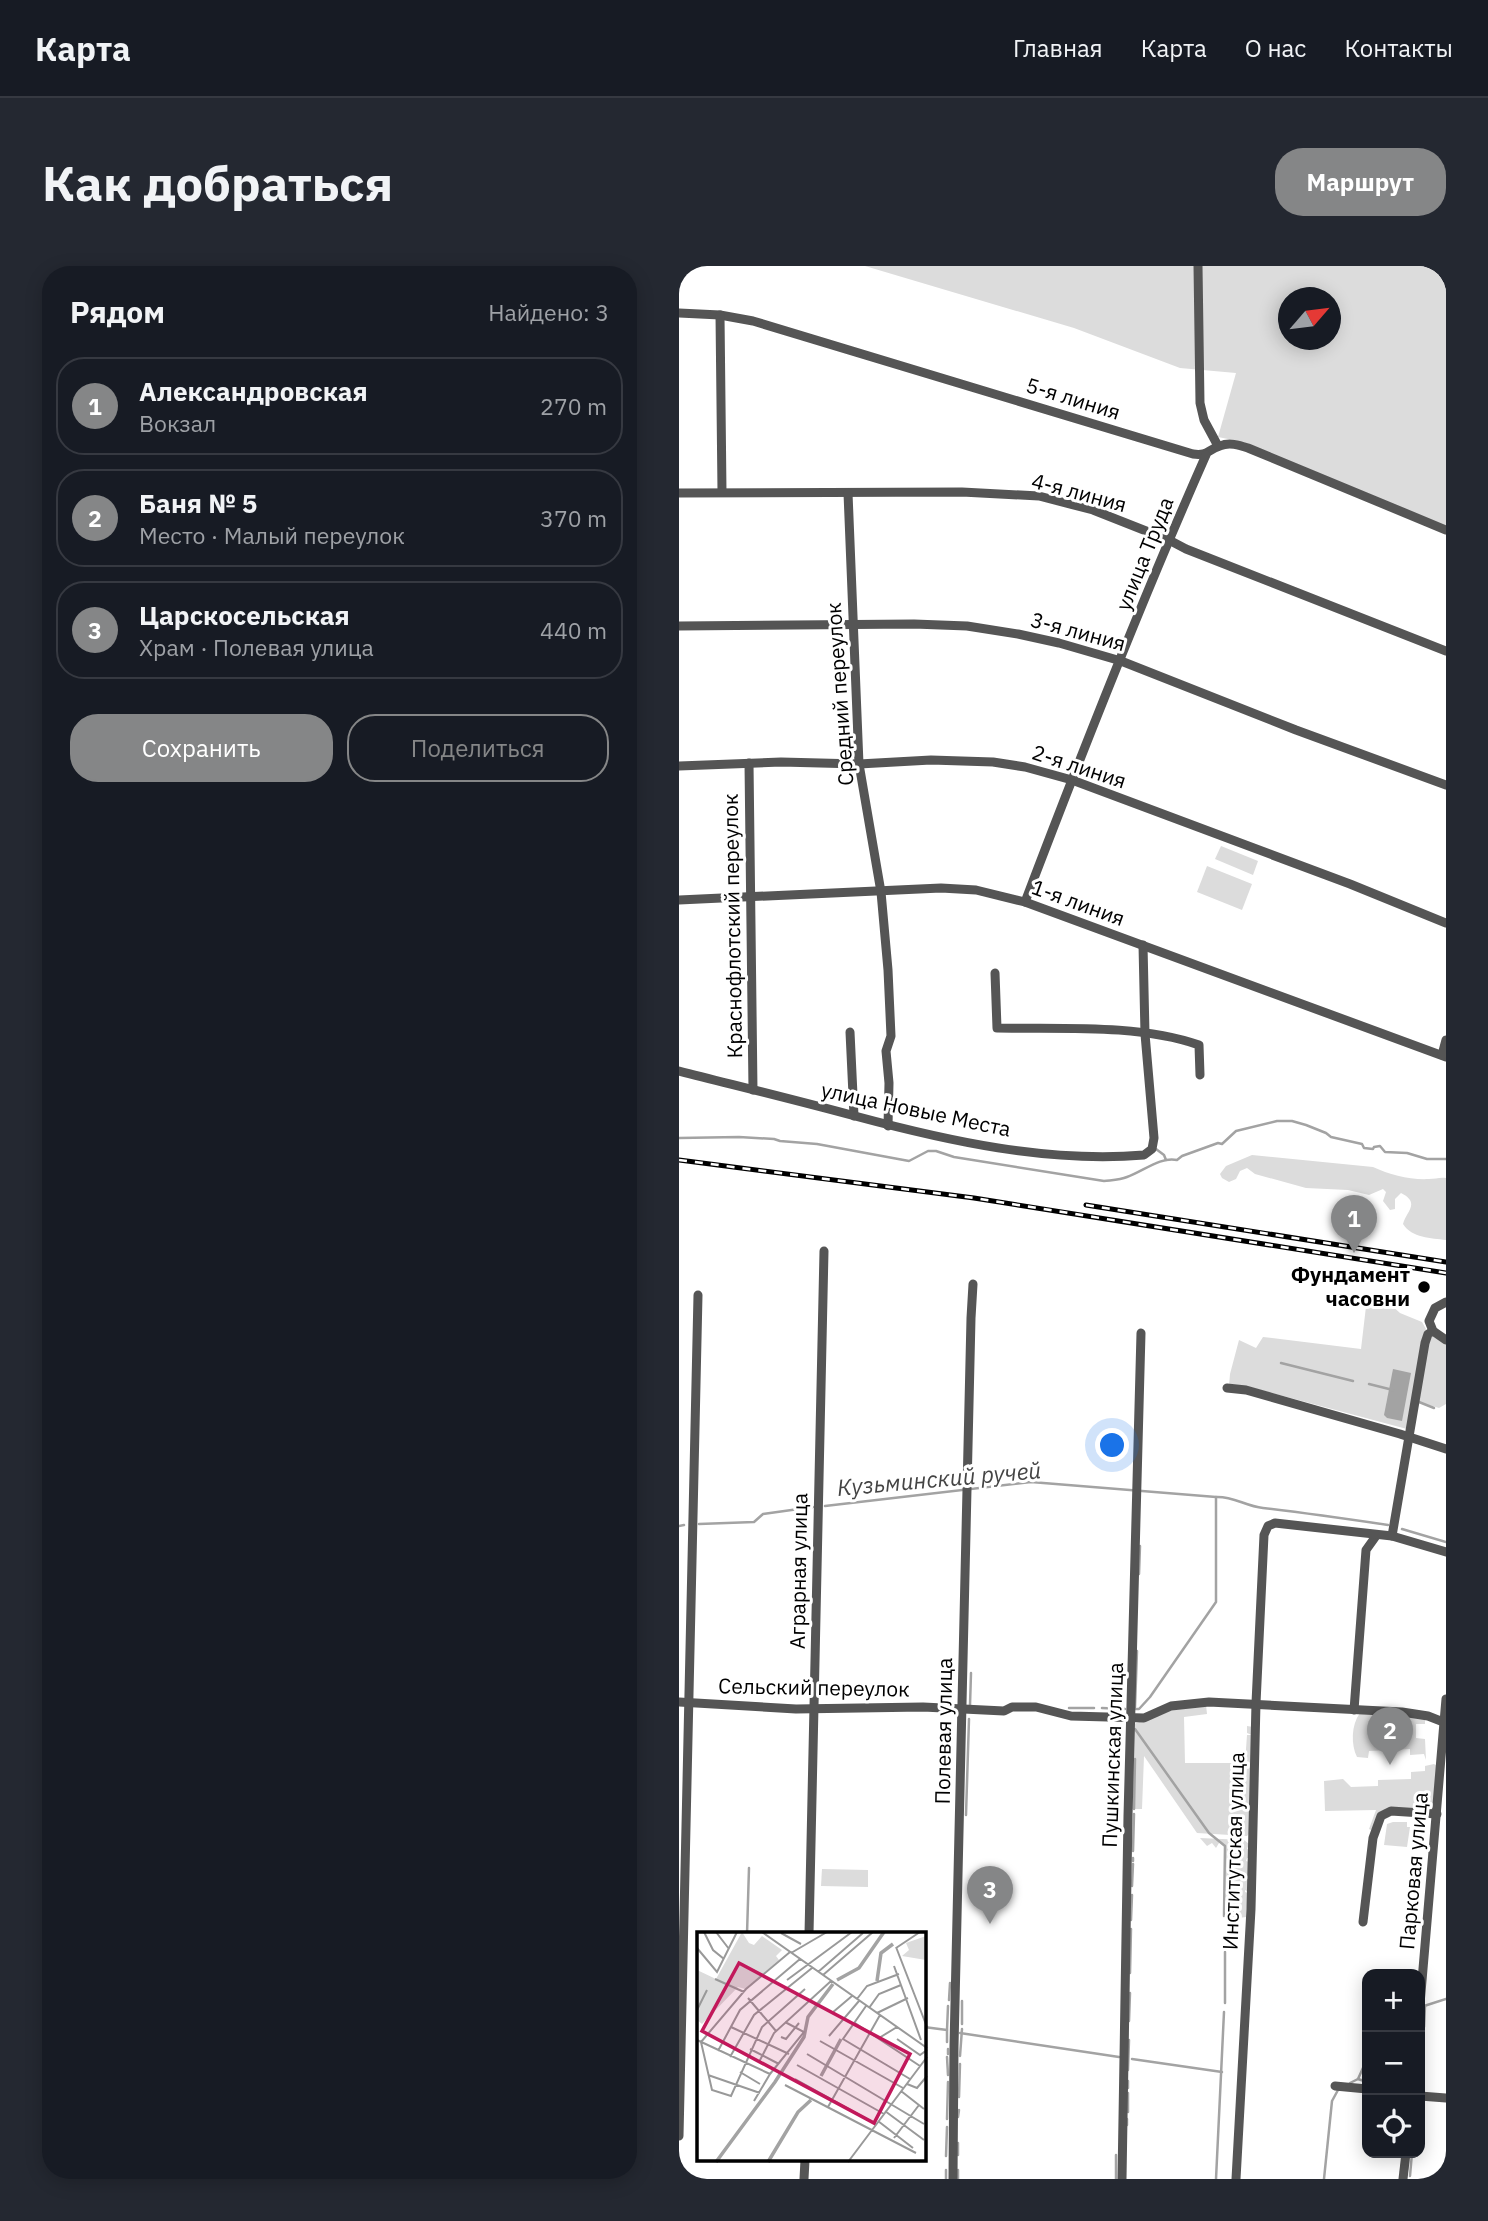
<!DOCTYPE html>
<html lang="ru">
<meta charset="utf-8">
<style>
:root{--surface:#171b24;--page:#242831;--text:#f1f3f6;--muted:#9ea1a6;--line:#363941;--accent:#858687}
body{margin:0;font-family:"IBM Plex Sans",sans-serif;background:var(--page);color:var(--text)}
.controls{position:absolute;right:21px;bottom:21px;display:grid;overflow:hidden;border-radius:14px;box-shadow:0 4px 18px #0003}
.controls button{width:63px;height:63px;display:grid;place-items:center;padding:0;border:0;border-bottom:2px solid var(--line);background:var(--surface);color:var(--text);font:35px sans-serif}
.compass{position:absolute;left:599px;top:21px;width:63px;height:63px;border-radius:50%;background:var(--surface);box-shadow:0 4px 18px #0003;rotate:62deg}
.you{position:absolute;left:434px;top:1180px;width:24px;height:24px;margin:-18px;border:5px solid #fff;border-radius:50%;background:#1a73e8;box-shadow:0 0 0 10px #1a73e833}
.badge{display:grid;place-items:center;width:46px;height:46px;border-radius:50%;background:var(--accent);color:#fff;font-size:23px;font-weight:700}
.pin{position:absolute;translate:-50% -58px;filter:drop-shadow(0 2px 4px #0008)}
.pin::after{content:'';position:absolute;top:37px;width:24px;height:21px;background:inherit;clip-path:polygon(0 0,100% 0,50% 100%)}
.list{margin:0;padding:0;list-style:none}
h2{display:flex;justify-content:space-between;align-items:center;height:91px;margin:0;padding:0 28px;font-size:30px}
h2 small{font-size:23px;font-weight:400;color:var(--muted)}
.list li{display:grid;grid-template-columns:46px 1fr auto;gap:21px;align-items:center;box-sizing:border-box;height:98px;margin:0 14px 14px;padding:0 14px;border:2px solid var(--line);border-radius:28px}
.list b{display:block;font-size:26px;white-space:nowrap}
.list p{margin:0;font-size:23px;white-space:nowrap;color:var(--muted)}
.list em{font-size:23px;font-style:normal;color:var(--muted)}
.actions{display:flex;gap:14px;padding:21px 28px}
.actions a{flex:1;padding:16px 0;border:2px solid var(--accent);border-radius:28px;text-align:center;font-size:24px;color:var(--accent)}
.actions .main{background:var(--accent);color:#fff}
.icon{flex:none;width:38px;height:38px;fill:none;stroke:currentColor;stroke-width:2;stroke-linecap:round;stroke-linejoin:round}
.map{position:relative;flex:none;width:767px;height:1913px;overflow:hidden;border-radius:28px}
header{display:flex;align-items:center;gap:42px;box-sizing:border-box;height:98px;padding:0 35px;background:var(--surface);border-bottom:2px solid var(--line)}
header strong{font-size:33px}
nav{display:flex;gap:38px;margin-inline-start:auto;font-size:24px}
.intro{display:flex;align-items:center;justify-content:space-between;box-sizing:border-box;height:168px;padding:0 42px}
h1{margin:0;font-size:49px}
.button{padding:18px 32px;border-radius:28px;background:var(--accent);color:#fff;font-size:24px;font-weight:700}
main{display:flex;gap:42px;padding:0 42px}
aside{flex:1;background:var(--surface);border-radius:28px;box-shadow:0 4px 18px #0003}
.map>svg:first-child{display:block}
</style>
<header>
<strong>Карта</strong>
<nav><a>Главная</a><a>Карта</a><a>О нас</a><a>Контакты</a></nav>
</header>
<div class="intro"><h1>Как добраться</h1><a class="button">Маршрут</a></div>
<main>
<aside>
<h2>Рядом<small>Найдено: 3</small></h2>
<ul class="list">
<li><span class="badge">1</span><div><b>Александровская</b><p>Вокзал</p></div><em>270 m</em></li>
<li><span class="badge">2</span><div><b>Баня № 5</b><p>Место · Малый переулок</p></div><em>370 m</em></li>
<li><span class="badge">3</span><div><b>Царскосельская</b><p>Храм · Полевая улица</p></div><em>440 m</em></li>
</ul>
<div class="actions"><a class="main">Сохранить</a><a>Поделиться</a></div>
</aside>
<div class="map">
<svg width="767" height="1913" viewBox="0 0 767 1913">
<rect width="100%" height="100%" fill="#fff"/>
<g fill="#dcdcdc" fill-rule="evenodd">
<path d="M186 0H767V260L564 176 539 171 557 107 501 102 395 62ZM610 32H652V74H610Z"/>
<path d="M542 580 579 595 574 609 536 593Z"/>
<path d="M528 600 573 618 563 644 518 626Z"/>
<path d="M573 889 694 901C711 909 731 914 750 913 756 913 761 911 767 912V974C752 972 733 972 724 958 727 946 742 937 722 927L716 933V943L711 944 704 935 707 926 704 923 690 929 669 924 627 922 576 908 568 902 561 905 557 913 550 916 543 912 541 908 547 900Z"/>
<path d="M688 1032 710 1037 721 1047 743 1056 747 1063 744 1069 730 1159 728 1163 570 1121 550 1120 551 1108 560 1074 577 1082 584 1071 682 1083Z"/>
<path d="M753 1070 767 1077V1138L760 1142 740 1136 749 1075Z"/>
<path d="M520 1438 527 1439 528 1448 505 1451 506 1497H566L568 1469H573L568 1467V1460L574 1461 572 1560V1566L568 1570 518 1567 465 1490 463 1543H453L451 1541 455 1458 497 1442Z"/>
<path d="M681 1447 701 1448V1455L708 1456 709 1452H711L712 1456H716L718 1450H723L724 1456 728 1457V1452L730 1451 746 1452V1458H737V1472L746 1473 747 1494 745 1488 731 1489V1483L690 1485 689 1492 678 1491C672 1479 672 1459 681 1447Z"/>
<path d="M755 1498 758 1500 756 1543 749 1545 710 1543 692 1564 690 1563 697 1544 646 1545 645 1515 664 1513 672 1521 699 1520V1514L732 1513V1506L746 1505V1500Z"/>
<path d="M714 1556H728V1561H731L728 1581 705 1579 708 1558Z"/>
<path d="M521 1572 565 1574 570 1578 568 1583 570 1584V1592H568L567 1595 570 1596 568 1625 566 1624V1626L569 1627 567 1651 552 1653 548 1649 546 1578 540 1577 537 1582 533 1577 528 1580Z"/>
<path d="M143 1603 189 1604V1621L142 1620Z"/>
</g>
<path fill="#a3a3a3" d="M714 1103 732 1107 723 1155 708 1152 705 1149Z"/>
<g fill="none" stroke-linecap="round" stroke-linejoin="round">
<g stroke="#a3a3a3" stroke-width="2.5">
<path d="M0 872 60 871 95 873 101 875 138 878 230 895 249 885H257L275 891 425 915C433 914 441 914 448 911 463 906 482 890 498 894L503 890 539 877 543 878 557 865 598 855H613L627 859 647 867 652 871 683 878 685 882 694 883 695 881 701 880 706 886 728 887 748 893H767"/>
<path d="M477 883 485 889 487 894"/>
<path d="M602 1097 674 1115"/>
<path d="M690 1118 714 1124"/>
<path d="M740 1136 755 1142"/>
<path d="M146 1240 352 1216 537 1231C554 1230 566 1240 584 1242 626 1247 668 1253 709 1259"/>
<path d="M20 1258 75 1256 84 1248 134 1241"/>
<path d="M0 1260 5 1259"/>
<path d="M723 1263 767 1276"/>
<path d="M460 1308 461 1280"/>
<path d="M291 1439 292 1407"/>
<path d="M456 1441 458 1385"/>
<path d="M390 1442H415"/>
<path d="M423 1442 446 1443"/>
<path d="M456 1443H460L471 1431 537 1336V1231"/>
<path d="M456 1463 530 1567 546 1580 545 1650"/>
<path d="M455 1543 456 1493"/>
<path d="M287 1549 290 1453"/>
<path d="M454 1585 455 1548"/>
<path d="M454 1595V1592"/>
<path d="M453 1620 454 1598"/>
<path d="M452 1654 453 1629"/>
<path d="M68 1668 70 1602"/>
<path d="M451 1707 452 1663"/>
<path d="M270 1734 271 1717"/>
<path d="M283 1735V1758"/>
<path d="M546 1737V1686"/>
<path d="M745 1740 767 1733"/>
<path d="M450 1755 451 1727"/>
<path d="M245 1761 268 1764V1776"/>
<path d="M745 1761 746 1740"/>
<path d="M268 1764 269 1740"/>
<path d="M281 1767 440 1791"/>
<path d="M743 1779 744 1768"/>
<path d="M269 1783V1788"/>
<path d="M281 1790 283 1763"/>
<path d="M268 1791 269 1809"/>
<path d="M453 1793 543 1806"/>
<path d="M742 1794 743 1783"/>
<path d="M449 1804 450 1774"/>
<path d="M741 1807V1801"/>
<path d="M679 1813 688 1816"/>
<path d="M449 1815V1822"/>
<path d="M671 1817 679 1813 688 1793"/>
<path d="M280 1831 281 1798"/>
<path d="M449 1846V1827"/>
<path d="M279 1851 280 1844"/>
<path d="M268 1853 269 1816"/>
<path d="M448 1859V1853"/>
<path d="M279 1889V1877"/>
<path d="M267 1890 268 1861"/>
<path d="M279 1904V1913"/>
<path d="M731 1910 733 1887"/>
<path d="M267 1913V1904"/>
<path d="M437 1913V1889"/>
<path d="M537 1913 545 1746"/>
<path d="M645 1913 653 1835 659 1824"/>
</g>
<g stroke="#555" stroke-width="9">
<path d="M519 0 521 137 525 154 539 180"/>
<path d="M0 47 41 49 74 55 514 188C529 190 528 184 541 180 550 176 560 179 569 182L767 264"/>
<path d="M41 49 43 226"/>
<path d="M0 227 283 226 360 230 414 244 490 274 507 283 767 385"/>
<path d="M169 227 180 498 202 626 209 704 212 770 207 785 210 817 209 860"/>
<path d="M0 360 235 358 288 360 339 368 380 377 442 395 617 464 767 519"/>
<path d="M70 497 74 824"/>
<path d="M0 500 102 496 180 498 252 494 314 496 346 501 393 514 671 618 767 657"/>
<path d="M0 634 262 622 297 624 346 636 767 791"/>
<path d="M346 636C403 486 462 336 527 189"/>
<path d="M316 707 318 762C382 763 460 758 520 779L521 809"/>
<path d="M171 766 175 850"/>
<path d="M763 789 767 774"/>
<path d="M0 805C59 820 117 834 176 850 269 875 368 897 465 889L473 883 475 872 466 768 464 679"/>
<path d="M767 1036 756 1042 750 1055 754 1065 767 1074"/>
<path d="M548 1122 567 1124 721 1168 767 1183"/>
<path d="M713 1270 746 1077 749 1068 754 1065"/>
<path d="M0 1436 117 1443 244 1441 325 1445 333 1441H357L392 1450 465 1452 492 1440 530 1436 723 1446 749 1450 767 1457"/>
<path d="M675 1444 687 1284 697 1270"/>
<path d="M684 1656 694 1572 702 1550 712 1545 758 1548"/>
<path d="M130 1668 145 985"/>
<path d="M741 1738 767 1433"/>
<path d="M656 1820 688 1823"/>
<path d="M741 1830 767 1832"/>
<path d="M0 1870 19 1029"/>
<path d="M125 1913 126 1894"/>
<path d="M274 1913 275 1780 292 1052 294 1018"/>
<path d="M443 1913 449 1550 462 1067"/>
<path d="M557 1913 572 1643 577 1437 585 1269 589 1260 596 1257 713 1270 767 1286"/>
<path d="M724 1913 727 1887"/>
</g>
<g stroke="#000" stroke-width="5">
<g id="rail">
<path d="M0 894 295 932 767 1007"/>
<path d="M407 939 767 996"/>
</g>
</g>
<use href="#rail" stroke="#fff" stroke-width="2.5" stroke-dasharray="8" stroke-linecap="butt"/>
</g>
<circle fill="#000" stroke="#fff" stroke-width="2.5" cx="745" cy="1021" r="7"/>
<g text-anchor="middle" stroke-width="6" stroke-linejoin="round" paint-order="stroke">
<g font-size="21" fill="#000" stroke="#fff">
<text transform="translate(394 133) rotate(17)" y="7">5-я линия</text>
<text transform="translate(400 227) rotate(15)" y="7">4-я линия</text>
<text transform="translate(466 288) rotate(-68)" y="7">улица Труда</text>
<text transform="translate(399 366) rotate(15)" y="7">3-я линия</text>
<text transform="translate(161 428) rotate(-94)" y="7">Средний переулок</text>
<text transform="translate(400 501) rotate(18)" y="7">2-я линия</text>
<text transform="translate(399 637) rotate(20)" y="7">1-я линия</text>
<text transform="translate(54 660) rotate(-91)" y="7">Краснофлотский переулок</text>
<text transform="translate(237 844) rotate(12)" y="7">улица Новые Места</text>
<text transform="translate(120 1305) rotate(-89)" y="7">Аграрная улица</text>
<text transform="translate(135 1422) rotate(1)" y="7">Сельский переулок</text>
<text transform="translate(265 1465) rotate(-89)" y="7">Полевая улица</text>
<text transform="translate(434 1489) rotate(-88)" y="7">Пушкинская улица</text>
<text transform="translate(555 1585) rotate(-88)" y="7">Институтская улица</text>
<text transform="translate(735 1605) rotate(-85)" y="7">Парковая улица</text>
</g>
<g font-size="21" font-weight="bold" fill="#000" stroke="#fff" text-anchor="end">
<text x="731" y="1016">Фундамент<tspan x="731" dy="24">часовни</tspan></text>
</g>
<g font-size="23" font-style="italic" fill="#444" stroke="#fff">
<text transform="translate(260 1213) rotate(-5)" y="8">Кузьминский ручей</text>
</g>
</g>
<g transform="translate(18 1666)">
<rect width="229" height="229" fill="#fff"/>
<path d="M45 0 52 11 57 13 65 4 85 18 79 24 82 28 48 57 41 55 5 92 0 88V38L19 47ZM229 4V28L205 24 212 18 209 11Z" fill="#dcdcdc"/>
<path fill="none" stroke="#a3a3a3" stroke-width="3.5" d="M140 48 162 36 187 0M180 49 184 21 196 12M124 144 144 107M19 230 78 150 107 105 111 85 136 52M71 230 101 180 114 168"/>
<path fill="none" stroke="#999" stroke-width="2" d="M7 0 16 18 27 27M19 0 32 17M65 0 230 116M84 1 104 12M199 15 230 95M0 16 20 40 40 0M199 16 223 0M94 21 130 0M197 34 224 108M121 40 166 1M126 43 176 0M18 47 47 60M90 48 155 0M51 66 79 99M160 67 170 54 202 42M169 74 146 107 213 147M172 76 182 62 204 53M0 78 10 58M135 81 155 64M180 81 211 66M158 91 223 134M34 95 92 122M132 104 162 69M84 105 89 107 102 91M182 106 200 95M200 107 223 123 230 118M0 108 73 142M123 109 206 156M4 110 15 158 34 164 65 95 108 57M4 110 49 57 93 20M53 117 82 132M21 119 43 78 103 27M110 122 227 192M33 125 57 83 115 36M62 130 77 101 134 49M100 133 187 182M43 140 63 152M73 142 107 100 88 90M11 143 63 161M98 147 179 192M210 152 220 156 230 144M88 153 219 221M204 159 227 177M57 169 73 142M131 175 183 83M188 179 227 208M181 189 216 216M197 206 222 173M151 230 230 125"/>
<path fill="#c2185b" fill-opacity="0.15" stroke="#c2185b" stroke-width="3.5" d="M42 31 213 122 177 191 5 99Z"/>
<rect width="229" height="229" fill="none" stroke="#000" stroke-width="3.5"/>
</g>
</svg>
<div class="controls">
<button>+</button>
<button>−</button>
<button><svg class="icon" aria-label="locate" viewBox="0 0 24 24"><circle cx="12" cy="12" r="6"/><path d="M12 2v4M12 18v4M2 12h4M18 12h4"/></svg></button>
</div>
<svg class="compass" viewBox="-18 -18 36 36"><path d="M0-13l5 13h-10z" fill="#e53935"/><path d="M0 13l5-13h-10z" fill="#9ea1a6"/></svg>
<div class="you"></div>
<div class="pin badge" style="left:675px;top:987px">1</div>
<div class="pin badge" style="left:711px;top:1499px">2</div>
<div class="pin badge" style="left:311px;top:1658px">3</div>
</div>
</main>
